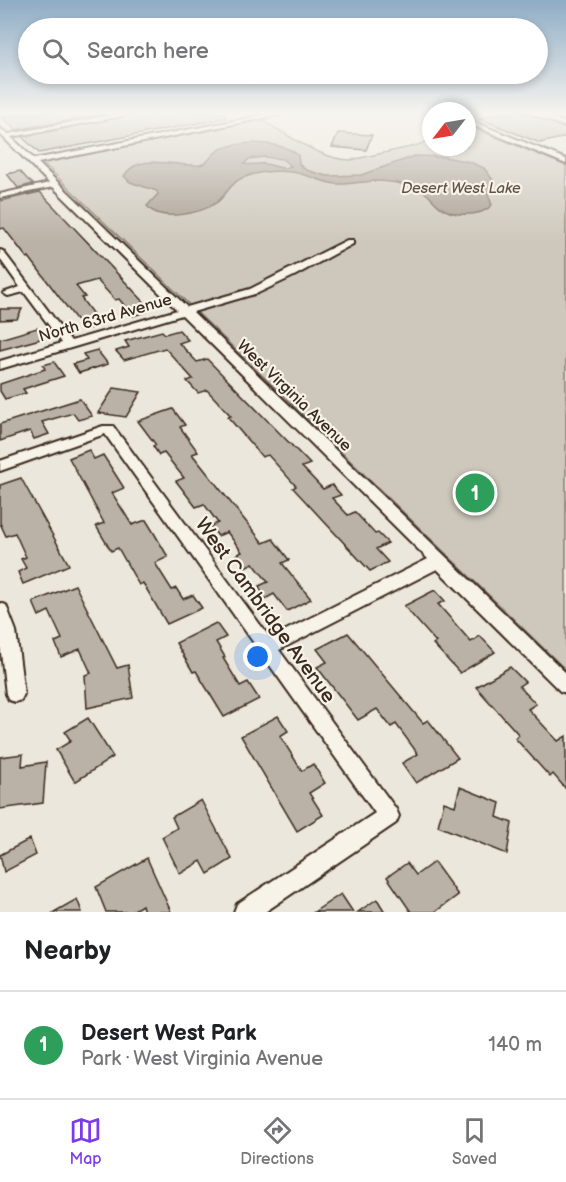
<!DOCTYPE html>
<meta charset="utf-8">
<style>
:root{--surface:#fff;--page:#f2f2f2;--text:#202124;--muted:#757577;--line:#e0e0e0;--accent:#7c3aed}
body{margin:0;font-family:"Balsamiq Sans",sans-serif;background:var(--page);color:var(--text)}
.compass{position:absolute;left:422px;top:102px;width:54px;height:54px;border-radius:50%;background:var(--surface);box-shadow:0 3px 9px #0003;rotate:239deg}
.you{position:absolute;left:258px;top:657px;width:21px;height:21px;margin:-15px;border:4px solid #fff;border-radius:50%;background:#1a73e8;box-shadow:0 0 0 9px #1a73e833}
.badge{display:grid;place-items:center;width:39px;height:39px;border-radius:50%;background:var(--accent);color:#fff;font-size:20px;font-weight:700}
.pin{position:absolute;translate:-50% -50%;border:3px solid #fff;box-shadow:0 2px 6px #0006}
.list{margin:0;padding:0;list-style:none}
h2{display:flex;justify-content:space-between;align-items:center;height:78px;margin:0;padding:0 24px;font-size:26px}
h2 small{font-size:20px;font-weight:400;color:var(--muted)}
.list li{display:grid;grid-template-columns:39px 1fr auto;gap:18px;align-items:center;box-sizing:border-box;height:108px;padding:0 24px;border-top:2px solid var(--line)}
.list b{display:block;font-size:22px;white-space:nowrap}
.list p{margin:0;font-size:20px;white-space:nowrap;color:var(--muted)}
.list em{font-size:20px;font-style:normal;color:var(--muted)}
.icon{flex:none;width:33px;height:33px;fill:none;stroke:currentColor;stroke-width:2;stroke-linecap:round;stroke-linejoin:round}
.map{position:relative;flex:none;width:566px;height:912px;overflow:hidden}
.search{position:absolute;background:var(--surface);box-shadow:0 3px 9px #0003;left:18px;right:18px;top:18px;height:66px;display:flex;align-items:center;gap:15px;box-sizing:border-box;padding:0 21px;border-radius:33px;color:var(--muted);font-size:22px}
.sheet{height:186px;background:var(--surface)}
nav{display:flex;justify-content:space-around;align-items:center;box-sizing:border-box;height:84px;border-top:2px solid var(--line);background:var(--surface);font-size:16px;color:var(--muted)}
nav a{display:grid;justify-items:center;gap:3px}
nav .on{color:var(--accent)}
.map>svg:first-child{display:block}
</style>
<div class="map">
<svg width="566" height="912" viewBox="0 0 566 912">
<rect width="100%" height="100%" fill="#ece7dc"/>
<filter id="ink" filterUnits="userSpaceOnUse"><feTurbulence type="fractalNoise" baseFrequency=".0167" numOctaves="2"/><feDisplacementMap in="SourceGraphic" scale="12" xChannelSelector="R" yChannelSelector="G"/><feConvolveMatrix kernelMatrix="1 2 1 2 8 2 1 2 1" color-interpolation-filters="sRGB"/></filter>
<g filter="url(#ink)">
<path fill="#cec8bc" stroke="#84796d" stroke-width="1.5" d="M261 120C288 134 320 160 351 160L415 146 431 140V147H467V125L566 166V670L43 163Z"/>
<path fill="#a89f93" stroke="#7c7064" stroke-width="1.5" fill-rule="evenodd" d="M252 143C268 144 285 144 298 155L299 164 306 170 327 176 361 175 415 156 444 157 470 162 484 168 493 180 488 194 492 205C484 214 470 215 458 214 433 210 433 193 417 188 404 184 390 181 377 181 363 181 349 185 336 184 320 182 307 174 292 172 275 170 257 172 242 178 230 183 227 195 216 203 201 213 160 223 147 206L158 194 157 191 130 182 124 176C138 151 179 168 200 165 209 163 209 158 215 153 224 145 240 144 252 143ZM264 157 282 159 291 166C281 171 276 165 265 164 257 163 252 166 244 164L249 159Z"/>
<g fill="#bab2a7" stroke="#3b2a1e" stroke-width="1.5">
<path d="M25 113H110L16 130 2 117Z"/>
<path d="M140 113H149V116L164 113H225L226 118 39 153 22 137Z"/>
<path d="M496 113H527L566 129V137L540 143 480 119Z"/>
<path d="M338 133 372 135 366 150 332 147Z"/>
<path d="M20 171 27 179 33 184 18 188 7 174Z"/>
<path d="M40 192 148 306 142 308 146 312 133 316 119 299 115 300 97 280 76 286 85 297 81 298 101 325 84 330 29 257 27 258 4 228 0 229V201Z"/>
<path d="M0 309H22L17 319 0 320Z"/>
<path d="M37 328 44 338 0 350V339Z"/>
<path d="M179 330 188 340 179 343 197 362 207 359 310 464 302 467 323 489 332 485 341 495 332 498 348 515 355 512 375 534 378 533 388 543 376 549 388 562 370 571 293 488 296 486 268 455 262 457 228 417 231 416 207 390 198 393 187 381 193 379 165 348 124 360 116 351 129 347 125 341 162 331 165 334Z"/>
<path d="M97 350 108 364 79 373 73 364 87 360 83 354Z"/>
<path d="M54 362 64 376 23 389 26 393 5 399 0 391V384L45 369 43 365Z"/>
<path d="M114 388 141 392 126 417 98 413Z"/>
<path d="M80 399 92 416 78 420 73 413 42 422 49 434 34 439 30 431 0 441V424Z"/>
<path d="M173 409 185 425 180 427 198 452 192 454 263 543 273 539 289 560 282 563 311 599 287 611 274 594 265 599 259 586 268 582 253 563 245 567 236 555 242 552 227 532 218 536 210 526 218 523 204 504 196 507 176 481 184 478 164 453 159 455 153 446 156 445 138 421Z"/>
<path d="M89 450 94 459 103 455 124 488 112 493 132 525 146 520 154 533 168 557 155 563 172 590 176 588 183 599 193 595 202 608 167 624 143 583 139 585 118 548 111 551 96 526 104 523 69 458Z"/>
<path d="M21 478 69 565 23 584 18 572 26 568 21 559 26 557 15 533 6 536 0 523V485Z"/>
<path d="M75 585 117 668 128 665 133 698 87 708 85 675 91 673 80 649 61 657 55 642 62 639 49 611 39 616 33 602Z"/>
<path d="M435 590 445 601 438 604 471 642 480 636 495 652 460 673 433 644 436 642 404 606Z"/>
<path d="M216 623 226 637 216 642 225 657 223 658 240 686 248 682 259 699 224 717 196 671 193 672 176 643Z"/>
<path d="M348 633 423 723 428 720 458 758 416 783 402 763 418 754 396 724 391 727 377 709 358 720 317 667 327 662 317 649Z"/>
<path d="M510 667 525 682 519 686 536 704 528 709 558 741 566 736V789L553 774 550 777 515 738 519 735 476 687Z"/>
<path d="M278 716 288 731 280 736 302 771 313 764 325 783 309 793 323 815 297 831 241 736Z"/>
<path d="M88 718 113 757 75 782 56 750 71 741 65 732Z"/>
<path d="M23 754 22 766 46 762 43 803 0 809V757Z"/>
<path d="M460 787 500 803 497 817 512 823 507 854 438 826 444 802 455 806Z"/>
<path d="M201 800 232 859 208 874 201 861 180 874 162 837 177 828 172 817Z"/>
<path d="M30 839 36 855 4 872 0 855Z"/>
<path d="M147 858 171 912H144L142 905 131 912H106L96 887Z"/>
<path d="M434 862 458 895 435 912H411L387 877 407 863 416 875Z"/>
<path d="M341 894 353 912H314Z"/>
<path d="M77 899 82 912H54Z"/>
<path d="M377 899 385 912H358Z"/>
</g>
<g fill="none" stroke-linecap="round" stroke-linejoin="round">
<g stroke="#3b2a1e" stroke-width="4">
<g id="minor">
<path d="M123 113H138L11 137 34 159 275 113H289L38 163 187 307 250 289 347 240H353V244L294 276 258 293 193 312 566 673V693L560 691 437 569 279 650 396 809 399 816 396 823 265 912H234L237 904 375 813 105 434 0 471V461L103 426H113L270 638 428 559 182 315 0 369V361L62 343 24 292 8 296 3 293 20 287 0 259V250L3 251 71 341 177 310 53 187 0 198V194L49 183 0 134V128L8 134Z"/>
<path d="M529 113H539L566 123V127Z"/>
<path d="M467 119 566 159V164L467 123Z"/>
<path d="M0 603 6 605 16 631 24 694 21 700 15 702 9 700 6 694 0 644Z"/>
</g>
</g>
<use href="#minor" fill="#f7f3e8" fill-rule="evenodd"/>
</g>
</g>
<linearGradient id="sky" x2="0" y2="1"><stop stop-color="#8eacc6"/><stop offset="0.47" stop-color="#f6f4ef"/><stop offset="1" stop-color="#f6f4ef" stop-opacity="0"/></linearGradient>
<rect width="566" height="241" fill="url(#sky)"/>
<g text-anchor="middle" stroke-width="4.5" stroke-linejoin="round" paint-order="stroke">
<g font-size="15" font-style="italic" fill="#615347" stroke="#f7f3e8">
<text x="461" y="193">Desert West Lake</text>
</g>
<g font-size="16" fill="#3b2a1e" stroke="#f7f3e8">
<text transform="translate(105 317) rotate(-16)" y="6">North 63rd Avenue</text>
<text transform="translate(295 395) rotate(44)" y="6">West Virginia Avenue</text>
</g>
<g font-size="20" fill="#3b2a1e" stroke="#f7f3e8">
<text transform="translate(266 610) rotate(54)" y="7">West Cambridge Avenue</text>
</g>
</g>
</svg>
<svg class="compass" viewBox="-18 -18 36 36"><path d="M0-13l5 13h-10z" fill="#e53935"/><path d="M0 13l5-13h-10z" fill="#757577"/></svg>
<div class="you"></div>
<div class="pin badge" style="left:475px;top:493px;background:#2e9e5b">1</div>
<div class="search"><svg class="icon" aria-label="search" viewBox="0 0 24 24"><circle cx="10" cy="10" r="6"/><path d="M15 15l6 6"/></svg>Search here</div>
</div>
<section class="sheet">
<h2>Nearby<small></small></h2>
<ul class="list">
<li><span class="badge" style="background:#2e9e5b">1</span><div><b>Desert West Park</b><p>Park · West Virginia Avenue</p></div><em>140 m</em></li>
</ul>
</section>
<nav>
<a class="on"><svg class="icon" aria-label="map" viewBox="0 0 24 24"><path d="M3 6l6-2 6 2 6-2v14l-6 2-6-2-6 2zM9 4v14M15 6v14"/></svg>Map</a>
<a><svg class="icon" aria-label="directions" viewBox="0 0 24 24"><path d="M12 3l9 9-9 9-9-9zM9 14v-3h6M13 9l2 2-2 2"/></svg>Directions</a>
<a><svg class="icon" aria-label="saved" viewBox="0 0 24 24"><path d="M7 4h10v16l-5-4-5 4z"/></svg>Saved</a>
</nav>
